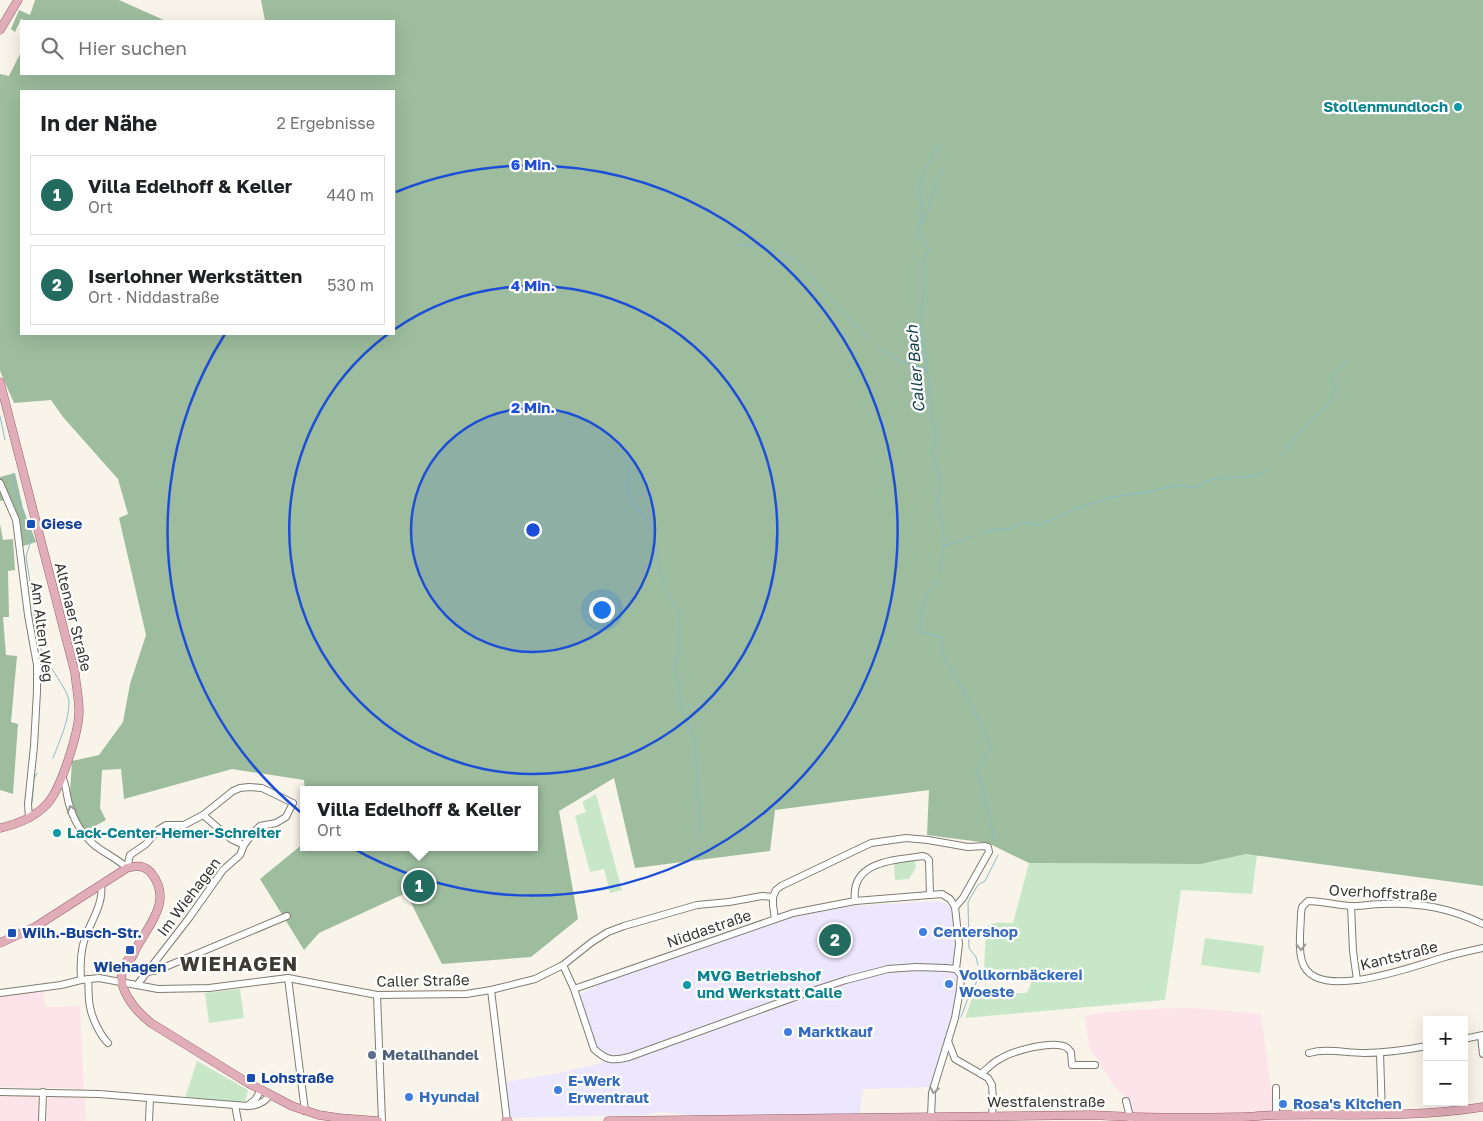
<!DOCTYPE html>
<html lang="de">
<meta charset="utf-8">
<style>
:root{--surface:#fff;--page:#f2f2f2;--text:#202124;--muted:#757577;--line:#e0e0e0;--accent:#236a5f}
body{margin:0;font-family:"Golos Text",sans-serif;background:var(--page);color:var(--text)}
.controls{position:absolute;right:15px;bottom:15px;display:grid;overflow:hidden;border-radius:0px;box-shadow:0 5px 20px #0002}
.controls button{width:45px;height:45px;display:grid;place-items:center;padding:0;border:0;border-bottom:1px solid var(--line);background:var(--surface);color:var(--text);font:25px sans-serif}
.you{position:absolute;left:601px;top:609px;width:18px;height:18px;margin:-12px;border:4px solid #fff;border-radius:50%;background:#1a73e8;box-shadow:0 0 0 8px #1a73e833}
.badge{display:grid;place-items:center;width:32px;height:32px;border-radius:50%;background:var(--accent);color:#fff;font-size:16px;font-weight:700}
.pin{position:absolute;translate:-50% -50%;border:2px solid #fff;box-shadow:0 1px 5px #0006}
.popup{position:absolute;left:300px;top:786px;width:238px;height:65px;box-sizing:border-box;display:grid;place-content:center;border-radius:0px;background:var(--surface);filter:drop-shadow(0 1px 4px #0005);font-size:16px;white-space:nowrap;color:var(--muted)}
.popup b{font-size:19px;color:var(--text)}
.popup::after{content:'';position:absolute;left:50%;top:100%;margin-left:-10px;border:10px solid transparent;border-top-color:var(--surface)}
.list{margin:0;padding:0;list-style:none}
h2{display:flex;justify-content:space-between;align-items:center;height:65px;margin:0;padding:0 20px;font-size:21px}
h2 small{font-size:16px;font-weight:400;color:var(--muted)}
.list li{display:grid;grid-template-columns:32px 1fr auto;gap:15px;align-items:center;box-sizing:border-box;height:80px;margin:0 10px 10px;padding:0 10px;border:1px solid var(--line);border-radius:0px}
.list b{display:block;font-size:19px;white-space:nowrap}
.list p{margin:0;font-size:16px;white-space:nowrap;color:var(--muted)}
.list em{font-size:16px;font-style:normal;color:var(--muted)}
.icon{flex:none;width:28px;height:28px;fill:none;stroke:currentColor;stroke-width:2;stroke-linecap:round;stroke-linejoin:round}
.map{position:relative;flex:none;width:1483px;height:1121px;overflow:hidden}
.search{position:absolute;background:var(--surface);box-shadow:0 5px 20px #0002;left:20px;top:20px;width:375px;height:55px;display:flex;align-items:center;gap:12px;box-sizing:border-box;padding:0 18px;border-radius:0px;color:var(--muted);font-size:19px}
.panel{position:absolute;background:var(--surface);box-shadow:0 5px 20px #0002;left:20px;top:90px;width:375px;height:245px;border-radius:0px}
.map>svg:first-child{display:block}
</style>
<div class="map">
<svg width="1483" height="1121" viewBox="0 0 1483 1121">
<rect width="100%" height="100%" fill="#f9f4e9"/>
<g fill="#fde3ea">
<path d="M44 990 45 1007 80 1006 84 1090 67 1088 0 1087V995Z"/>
<path d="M1193 1008 1261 1014 1274 1109 1311 1116V1121H1133L1128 1100 1113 1084 1089 1047 1085 1016 1099 1013 1150 1009Z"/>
<path d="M0 1096H34L39 1102 38 1121H0Z"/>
<path d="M51 1097H85L86 1121H47V1100Z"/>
</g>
<path fill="#ece7fd" d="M938 901 945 903 952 909 957 986 954 1005 940 1060 931 1087 862 1089 860 1117H712L660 1112 646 1115 509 1118 504 1082 549 1075 602 1063 579 995 601 983 783 919 852 906Z"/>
<g fill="#c8e7c9">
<path d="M596 794 622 890 610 893 604 869 590 872 575 816 586 812 582 802Z"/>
<path d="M1246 854 1257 855 1252 894 1181 890 1165 1000 965 1018 974 993H1027L1034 975 1013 969 984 970 986 928C993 920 1003 923 1013 923L1029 863 1201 864Z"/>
<path d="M915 859 916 868 909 879 895 880 894 862Z"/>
<path d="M1205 938 1264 946 1260 973 1201 965Z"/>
<path d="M240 989 244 1018 209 1023 205 993Z"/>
<path d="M197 1061 248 1090 245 1102 185 1098Z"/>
</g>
<g fill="#9dbd9e" fill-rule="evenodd">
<path d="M35 0H119L166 21H26L21 19 15 32 11 29 19 10 30 15Z"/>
<path d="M261 0H1483V886L1246 854 1201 864 1029 863 988 843 927 835 929 790 775 810 770 851 635 868 614 778 559 811 578 919 531 957 442 964 406 893 319 933 304 950 260 879 304 843V847H534V790H305L304 780 232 769 124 799 121 769 102 770 100 808 106 820 84 832 73 810 70 793 72 761 99 755 123 722 130 684 146 635 119 518 128 514 118 479 63 417 51 400 14 403 0 371V74L9 76 21 52V74H394V21H265ZM21 91H394V334H21Z"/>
<path d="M15 473 23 508 36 542 20 547 9 499 0 501V477Z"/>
<path d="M0 524 3 540 13 539 15 570 8 571 9 617H3L6 655 17 656 11 722 18 724 13 794 0 790Z"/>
</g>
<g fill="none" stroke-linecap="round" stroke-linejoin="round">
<g stroke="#89bcc9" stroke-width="1">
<path d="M920 224 922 208 919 189 926 168 933 160 932 154 939 148 941 143"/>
<path d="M735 245 767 246 794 260 868 338"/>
<path d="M878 347 900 361 927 369"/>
<path d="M0 416 5 440"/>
<path d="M622 452 630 471 627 488 634 504 652 526 663 586 680 613 678 638 679 649 675 665 681 705 688 722 695 744 700 822 698 837"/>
<path d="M1279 459 1296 436 1314 417 1332 401 1334 392 1333 376 1348 360"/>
<path d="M13 473 16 493 32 536 26 557 31 588"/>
<path d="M982 533 997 529H1009L1022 523 1038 525 1062 516 1077 508 1113 497 1142 493 1179 485 1194 488C1202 483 1210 479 1221 478 1239 476 1256 481 1271 467"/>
<path d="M944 546 974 536"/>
<path d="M940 572 944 546V534L937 501 941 482 932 451 936 433 930 416 932 407 926 360 921 334 923 291V263L929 250 919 235V224L926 218 936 180 944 169"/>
<path d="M939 579 926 596 921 618 920 632 941 637 942 654 970 702 991 745 977 774 981 781 985 800 990 814 994 841"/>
<path d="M33 594C34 614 34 634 42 652 47 664 69 691 69 702 69 721 60 740 53 758"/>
<path d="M32 803 34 779 37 773"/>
<path d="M978 965 976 957 969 948 968 902 978 885 985 881 998 855"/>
<path d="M961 1017 967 1001 980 975"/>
</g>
<g stroke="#807c72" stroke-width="8">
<g id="minor">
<path d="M0 483 16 520 28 615 37 665V691L34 746 28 804 29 818"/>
<path d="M62 776C65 783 66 788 67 795 70 813 79 831 92 843 103 853 117 858 127 868"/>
<path d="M203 815 231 839 244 845"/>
<path d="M127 868 130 855 146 844 158 830 166 825H184L203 815 233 791 240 788 249 787 262 788 293 803 286 817 276 823 260 826 253 833 244 845 240 855 223 870 189 918 137 985"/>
<path d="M773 897V905L775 919"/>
<path d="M855 901C850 861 894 860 923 856L926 857 929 860 930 895"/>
<path d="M1351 906 1353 951 1357 980"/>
<path d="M1483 924C1450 908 1419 902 1381 904 1371 904 1361 907 1350 906 1336 905 1322 901 1308 901L1302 907 1301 913C1301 927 1297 954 1304 966 1321 1001 1414 966 1442 958 1455 954 1469 951 1483 948"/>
<path d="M563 965 574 989 594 1049C607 1061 613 1061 629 1057L806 993 846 980 888 969 916 967 946 968 956 969"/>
<path d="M147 972 158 970 287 916"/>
<path d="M288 978 305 1111"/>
<path d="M88 979C89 988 88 998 90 1007 92 1018 100 1035 108 1043"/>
<path d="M81 980C80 965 80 952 85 938 91 921 104 903 101 885"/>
<path d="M574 989 793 913 855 901 942 894 950 899 955 907 959 944 956 969 961 975 960 990 955 1018 932 1093 931 1117"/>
<path d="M491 990 507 1121"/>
<path d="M0 993 61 985 81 980 99 978 158 989 209 988 288 978 377 995 466 994 491 990 535 979 563 965 592 942 608 932 624 926 697 905 729 902 762 896 773 897 776 890 781 886 871 843 906 838 928 840 968 847 985 846 988 847 989 852 986 857 963 898 955 907"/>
<path d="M377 995 382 1121"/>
<path d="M1481 1036 1483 1054"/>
<path d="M1464 1039 1483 1035"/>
<path d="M948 1041 955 1059 988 1078 992 1085 993 1100 992 1116"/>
<path d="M1309 1053C1327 1048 1345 1053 1364 1053 1385 1053 1406 1050 1427 1046"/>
<path d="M1380 1053 1382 1115"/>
<path d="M981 1074C987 1069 993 1062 1000 1059 1012 1051 1052 1040 1066 1047 1067 1047 1070 1051 1071 1052L1072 1065H1095"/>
<path d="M0 1092 99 1094 247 1106C257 1106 264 1103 270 1095"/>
<path d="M1126 1101 1131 1121"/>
<path d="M235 1105 238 1121"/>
<path d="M247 1106 255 1100 261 1090"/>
<path d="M1276 1114V1088"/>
<path d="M42 1121 43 1092"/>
<path d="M149 1121 150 1099"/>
</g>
</g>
<g stroke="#99616b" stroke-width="9">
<g id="major">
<path d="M0 30 18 0"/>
<path d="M0 382 75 673C76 685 79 698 79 711 79 732 61 789 47 804 34 818 18 824 0 828"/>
<path d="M0 943 35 927 127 868C137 865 145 865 152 874 175 904 143 930 132 957"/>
<path d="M134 954C106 976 131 1007 151 1023L248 1083 292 1106 319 1115 339 1118 378 1121"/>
<path d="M506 1121H508"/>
<path d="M608 1121 1091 1115C1140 1118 1190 1118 1240 1117 1252 1117 1265 1115 1278 1115 1346 1114 1415 1118 1483 1107"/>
</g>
</g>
<use href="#minor" stroke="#fff" stroke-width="6"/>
<use href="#major" stroke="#e1adb8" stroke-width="8"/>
</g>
<defs><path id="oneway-chevron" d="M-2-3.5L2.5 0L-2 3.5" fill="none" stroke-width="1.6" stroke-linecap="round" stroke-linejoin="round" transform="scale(1.25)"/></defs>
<g stroke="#9c9b99">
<use href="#oneway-chevron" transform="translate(71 809) rotate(-110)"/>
<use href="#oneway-chevron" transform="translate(1301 947) rotate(89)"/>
<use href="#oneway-chevron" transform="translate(934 1090) rotate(102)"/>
</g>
<circle cx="533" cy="530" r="122" fill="#1d4ed8" fill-opacity=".12"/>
<g fill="none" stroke="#1d4ed8" stroke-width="2.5">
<circle cx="533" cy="530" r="122"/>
<path d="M395 329A244 244 0 1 1 388 334"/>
<path d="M396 192A365 365 0 1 1 225 334"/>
</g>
<g fill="#0f9aa8" stroke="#fff" stroke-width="2">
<circle cx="1458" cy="107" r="5"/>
<circle cx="57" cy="833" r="5"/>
<circle cx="687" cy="985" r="5"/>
</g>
<g fill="#1a4fb4" stroke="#fff" stroke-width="2">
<rect x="26" y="519" width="10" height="10" rx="2.5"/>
<rect x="7" y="928" width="10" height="10" rx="2.5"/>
<rect x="125" y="945" width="10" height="10" rx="2.5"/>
<rect x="246" y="1073" width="10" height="10" rx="2.5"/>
</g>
<g fill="#3f7fe0" stroke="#fff" stroke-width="2">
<circle cx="923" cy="932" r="5"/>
<circle cx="949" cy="984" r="5"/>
<circle cx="788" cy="1032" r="5"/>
<circle cx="558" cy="1090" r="5"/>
<circle cx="409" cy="1097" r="5"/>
<circle cx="1283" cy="1104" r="5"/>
</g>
<circle fill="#5c6f8a" stroke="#fff" stroke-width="2" cx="372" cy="1055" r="5"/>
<g text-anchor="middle" stroke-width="4.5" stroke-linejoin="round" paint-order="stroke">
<g font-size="15" font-weight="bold" fill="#0d838f" stroke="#fff" text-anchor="start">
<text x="1448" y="112" text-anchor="end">Stollenmundloch</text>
<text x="67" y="838">Lack-Center-Hemer-Schreiter</text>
<text x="697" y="981">MVG Betriebshof<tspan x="697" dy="17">und Werkstatt Calle</tspan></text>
</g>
<g font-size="15" font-weight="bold" fill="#164399" stroke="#fff" text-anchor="start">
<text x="41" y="529">Giese</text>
<text x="22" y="938">Wilh.-Busch-Str.</text>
<text x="130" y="972" text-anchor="middle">Wiehagen</text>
<text x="261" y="1083">Lohstraße</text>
</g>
<g font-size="15" fill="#393733" stroke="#fff">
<text transform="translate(73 617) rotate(76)" y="5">Altenaer Straße</text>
<text transform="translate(42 632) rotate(83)" y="5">Am Alten Weg</text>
<text transform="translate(1383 893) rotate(3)" y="5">Overhoffstraße</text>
<text transform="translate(189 897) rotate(-53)" y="5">Im Wiehagen</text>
<text transform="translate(709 929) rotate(-19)" y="5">Niddastraße</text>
<text transform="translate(1399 956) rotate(-14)" y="5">Kantstraße</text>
<text transform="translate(423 981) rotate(-1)" y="5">Caller Straße</text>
<text x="1046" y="1107">Westfalenstraße</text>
</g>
<g font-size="15" font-weight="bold" fill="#366cbe" stroke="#fff" text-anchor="start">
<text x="933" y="937">Centershop</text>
<text x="959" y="980">Vollkornbäckerei<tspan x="959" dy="17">Woeste</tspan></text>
<text x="798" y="1037">Marktkauf</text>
<text x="568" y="1086">E-Werk<tspan x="568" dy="17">Erwentraut</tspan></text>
<text x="419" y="1102">Hyundai</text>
<text x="1293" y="1109">Rosa's Kitchen</text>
</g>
<g font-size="15" font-weight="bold" fill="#4e5e75" stroke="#fff" text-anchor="start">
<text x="382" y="1060">Metallhandel</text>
</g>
<g font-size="16" font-style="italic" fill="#14434d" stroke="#fff">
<text transform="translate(915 369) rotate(-95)" y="6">Caller Bach</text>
</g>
<g font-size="20" font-weight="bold" letter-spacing="1" fill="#3e3b32" stroke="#fff">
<text x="239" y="971">WIEHAGEN</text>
</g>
</g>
<circle cx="533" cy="530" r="8" fill="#1d4ed8" stroke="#fff" stroke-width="2.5"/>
<g font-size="15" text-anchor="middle" font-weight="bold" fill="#1d4ed8" stroke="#fff" stroke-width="4.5" stroke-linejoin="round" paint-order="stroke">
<text x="533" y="170">6 Min.</text>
<text x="533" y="291">4 Min.</text>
<text x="533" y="413">2 Min.</text>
</g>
</svg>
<div class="controls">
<button>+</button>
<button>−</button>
</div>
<div class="you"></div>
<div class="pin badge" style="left:419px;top:886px">1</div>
<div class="popup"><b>Villa Edelhoff &amp; Keller</b>Ort</div>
<div class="pin badge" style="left:835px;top:940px">2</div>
<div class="search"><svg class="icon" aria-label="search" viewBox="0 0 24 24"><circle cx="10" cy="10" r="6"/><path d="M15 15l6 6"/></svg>Hier suchen</div>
<section class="panel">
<h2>In der Nähe<small>2 Ergebnisse</small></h2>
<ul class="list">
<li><span class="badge">1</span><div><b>Villa Edelhoff &amp; Keller</b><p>Ort</p></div><em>440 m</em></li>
<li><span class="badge">2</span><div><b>Iserlohner Werkstätten</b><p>Ort · Niddastraße</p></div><em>530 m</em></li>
</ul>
</section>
</div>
